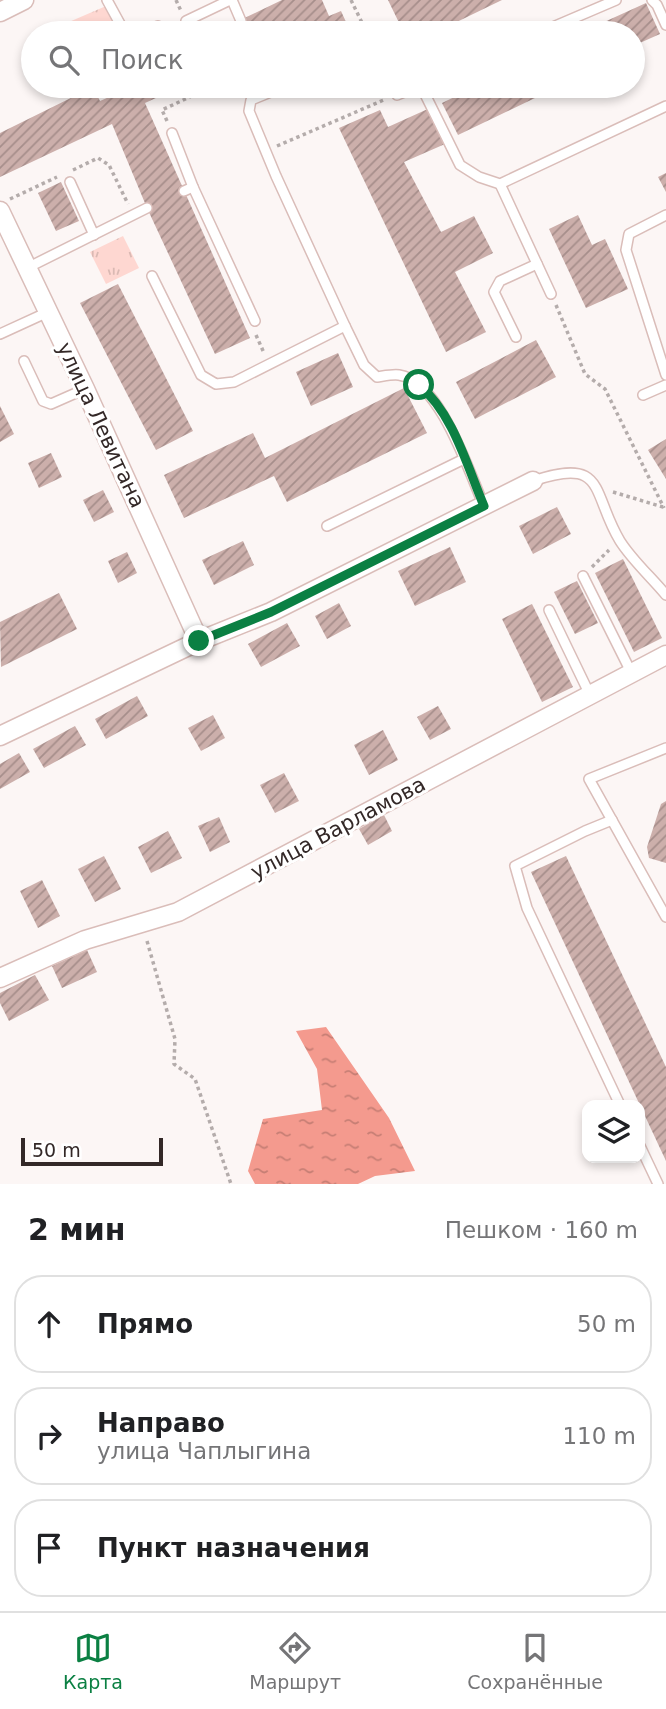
<!DOCTYPE html>
<html lang="ru">
<meta charset="utf-8">
<style>
:root{--surface:#fff;--page:#f6f6f6;--text:#202124;--muted:#757577;--line:#e0e0e0;--accent:#0b8043}
body{margin:0;font-family:"DejaVu Sans",sans-serif;background:var(--page);color:var(--text)}
.controls{position:absolute;right:21px;bottom:21px;display:grid;overflow:hidden;border-radius:14px;box-shadow:0 4px 10px #0003}
.controls button{width:63px;height:63px;display:grid;place-items:center;padding:0;border:0;border-bottom:2px solid var(--line);background:var(--surface);color:var(--text);font:35px sans-serif}
.scale{position:absolute;left:21px;bottom:18px;width:142px;box-sizing:border-box;padding-left:7px;border:4px solid #332827;border-top:0;font-size:19px;line-height:24px;white-space:nowrap;color:#332827;-webkit-text-stroke:5px #fff;paint-order:stroke}
.stop{position:absolute;width:21px;height:21px;margin:-16px;border:5px solid #0b8043;border-radius:50%;background:#fff}
.stop.end{background:#0b8043;border-color:#fff;box-shadow:0 2px 7px #0008}
.list{margin:0;padding:0;list-style:none}
h2{display:flex;justify-content:space-between;align-items:center;height:91px;margin:0;padding:0 28px;font-size:30px}
h2 small{font-size:23px;font-weight:400;color:var(--muted)}
.list li{display:grid;grid-template-columns:46px 1fr auto;gap:21px;align-items:center;box-sizing:border-box;height:98px;margin:0 14px 14px;padding:0 14px;border:2px solid var(--line);border-radius:28px}
.list b{display:block;font-size:26px;white-space:nowrap}
.list p{margin:0;font-size:23px;white-space:nowrap;color:var(--muted)}
.list em{font-size:23px;font-style:normal;color:var(--muted)}
.icon{flex:none;width:38px;height:38px;fill:none;stroke:currentColor;stroke-width:2;stroke-linecap:round;stroke-linejoin:round}
.map{position:relative;flex:none;width:666px;height:1184px;overflow:hidden}
.search{position:absolute;background:var(--surface);box-shadow:0 4px 10px #0003;left:21px;right:21px;top:21px;height:77px;display:flex;align-items:center;gap:18px;box-sizing:border-box;padding:0 24px;border-radius:38px;color:var(--muted);font-size:26px}
.sheet{height:427px;background:var(--surface)}
nav{display:flex;justify-content:space-around;align-items:center;box-sizing:border-box;height:98px;border-top:2px solid var(--line);background:var(--surface);font-size:19px;color:var(--muted)}
nav a{display:grid;justify-items:center;gap:4px}
nav .on{color:var(--accent)}
.map>svg:first-child{display:block}
</style>
<div class="map">
<svg width="666" height="1184" viewBox="0 0 666 1184">
<defs>
<pattern id="grass-tufts" width="24" height="20" patternUnits="userSpaceOnUse" patternTransform="scale(1.75)"><rect width="24" height="20" fill="#fed7d1"/><path d="M3 7l-1-3M5 7V3M7 7l1-3M15 17l-1-3M17 17v-4M19 17l1-3" fill="none" stroke="#dab9b3"/></pattern>
<pattern id="water-ripples" width="26" height="14" patternUnits="userSpaceOnUse" patternTransform="scale(1.75)"><rect width="26" height="14" fill="#f49a8e"/><path d="M2 4q2-2 4 0t4 0M15 11q2-2 4 0t4 0" fill="none" stroke="#c67e74"/></pattern>
<pattern id="building-hatch" width="6" height="6" patternUnits="userSpaceOnUse" patternTransform="scale(1.75)"><rect width="6" height="6" fill="#ccafab"/><path d="M-1 1l2-2M0 6l6-6M5 7l2-2" fill="none" stroke="#a68e8b"/></pattern>
</defs>
<rect width="100%" height="100%" fill="#fcf6f5"/>
<g fill="url(#grass-tufts)">
<path d="M113 3 129 33H75L69 22Z"/>
<path d="M123 236 139 268 106 284 90 252Z"/>
</g>
<path fill="url(#water-ripples)" d="M326 1027 389 1118 415 1171 375 1176 358 1184H255L248 1171 263 1119 322 1110 317 1069 296 1031Z"/>
<g fill="url(#building-hatch)">
<path d="M282 0H322L329 16 341 11 351 33H311L309 27 295 33H213Z"/>
<path d="M388 0H502L434 33H404Z"/>
<path d="M646 3 660 34 633 46V33H580Z"/>
<path d="M134 86H182L145 103 250 338 215 354 147 208 112 124 0 177V133L93 87 100 101Z"/>
<path d="M477 86H560L458 135 442 103Z"/>
<path d="M430 108 445 144 404 162 441 232 474 216 493 253 455 272 486 332 446 352 339 128 380 110 388 127Z"/>
<path d="M666 173V192L658 177Z"/>
<path d="M61 182 79 221 56 231 38 193Z"/>
<path d="M578 215 592 245 605 239 628 289 586 308 549 229Z"/>
<path d="M118 284 193 431 156 450 80 303Z"/>
<path d="M536 340 556 377 475 419 456 382Z"/>
<path d="M338 353 353 387 311 406 296 372Z"/>
<path d="M404 388 427 433 287 502 274 476 184 518 164 475 253 433 265 458Z"/>
<path d="M0 406 14 434 0 442Z"/>
<path d="M666 439V479L648 450Z"/>
<path d="M51 453 62 477 39 488 28 463Z"/>
<path d="M103 490 114 512 94 522 83 500Z"/>
<path d="M557 507 571 534 533 554 519 526Z"/>
<path d="M243 541 254 565 214 585 202 560Z"/>
<path d="M450 547 466 582 415 606 398 571Z"/>
<path d="M127 552 137 573 118 583 108 561Z"/>
<path d="M623 559 662 638 634 652 595 573Z"/>
<path d="M577 581 598 623 575 634 554 592Z"/>
<path d="M59 593 77 629 1 667 0 622Z"/>
<path d="M339 603 351 626 327 639 315 616Z"/>
<path d="M532 604 573 687 542 702 502 619Z"/>
<path d="M287 623 300 646 261 667 248 644Z"/>
<path d="M137 696 148 716 106 739 95 719Z"/>
<path d="M438 706 451 729 430 740 417 717Z"/>
<path d="M213 715 225 738 201 751 188 728Z"/>
<path d="M75 726 86 745 44 768 33 749Z"/>
<path d="M383 730 398 760 369 775 354 745Z"/>
<path d="M19 753 30 772 0 789V764Z"/>
<path d="M284 773 299 801 275 813 260 785Z"/>
<path d="M666 801V863L649 858 647 847 661 804Z"/>
<path d="M384 815 392 831 368 845 359 829Z"/>
<path d="M219 817 230 842 210 852 198 826Z"/>
<path d="M168 831 182 858 151 873 138 847Z"/>
<path d="M104 856 121 889 95 902 78 869Z"/>
<path d="M566 856 666 1067V1161L531 872Z"/>
<path d="M42 880 60 916 38 928 20 891Z"/>
<path d="M87 950 97 972 62 988 52 966Z"/>
<path d="M35 975 49 1000 9 1021 0 1003V993Z"/>
</g>
<g fill="none" stroke-linecap="round" stroke-linejoin="round">
<g stroke="#dabdb9" stroke-width="12">
<g id="service">
<path d="M107 0 125 33"/>
<path d="M232 0 241 21"/>
<path d="M652 0 657 5 666 25"/>
<path d="M186 21 230 0"/>
<path d="M142 33 158 26"/>
<path d="M539 33 616 0"/>
<path d="M31 51 33 56"/>
<path d="M421 86 460 165 479 177 500 184 666 106"/>
<path d="M273 91 284 86"/>
<path d="M397 95 419 86"/>
<path d="M172 133 193 187 184 191"/>
<path d="M70 182 94 235"/>
<path d="M500 184 551 294"/>
<path d="M193 187 255 321"/>
<path d="M666 215 629 234 626 250 666 375"/>
<path d="M27 268 147 208"/>
<path d="M152 276 201 375 216 384 234 382 345 326 276 176 249 111 251 100 273 91 271 86"/>
<path d="M345 326 364 365 377 377C384 376 393 374 399 375 440 381 469 472 484 506"/>
<path d="M0 334 48 312"/>
<path d="M516 337 494 292 500 281 537 264"/>
<path d="M24 361 43 401 51 404 85 389"/>
<path d="M643 395 666 385"/>
<path d="M533 481C607 456 591 493 620 541 632 560 651 577 666 595"/>
<path d="M327 526 464 459"/>
<path d="M583 576 631 672"/>
<path d="M549 610 590 695"/>
<path d="M666 748 589 779 666 917"/>
<path d="M612 820 585 831 515 866 527 908 620 1105"/>
<path d="M640 1146 658 1184"/>
</g>
</g>
<g stroke="#dabdb9" stroke-width="21">
<g id="minor">
<path d="M0 12 24 0"/>
<path d="M0 211 85 389 199 641"/>
<path d="M0 736 199 641 271 612 533 481"/>
<path d="M0 978 85 940 178 912 666 655"/>
</g>
</g>
<g stroke="#b4acab" stroke-width="3.5" stroke-dasharray="3.5 3.5" stroke-linecap="butt">
<path d="M176 0 181 11"/>
<path d="M351 0 367 33"/>
<path d="M167 121 162 110 213 86"/>
<path d="M277 146 386 99"/>
<path d="M73 170 98 158 109 165 128 204"/>
<path d="M10 199 57 177"/>
<path d="M556 305 585 374 605 389 664 508"/>
<path d="M256 335 264 353"/>
<path d="M613 492 663 507"/>
<path d="M592 567 609 550"/>
<path d="M147 941 175 1039 174 1064 195 1079 231 1184"/>
</g>
<use href="#service" stroke="#fff" stroke-width="9"/>
<use href="#minor" stroke="#fff" stroke-width="18"/>
</g>
<g fill="none" stroke-linecap="round" stroke-linejoin="round">
<path stroke="#0b8043" stroke-width="9" d="M199 641 271 612 484 506C467 466 453 413 419 385"/>
</g>
<g text-anchor="middle" stroke-width="6" stroke-linejoin="round" paint-order="stroke">
<g font-size="21" fill="#332827" stroke="#fff">
<text transform="translate(101 425) rotate(65)" y="7">улица Левитана</text>
<text transform="translate(338 828) rotate(-28)" y="7">улица Варламова</text>
</g>
</g>
</svg>
<div class="controls">
<button><svg class="icon" aria-label="layers" viewBox="0 0 24 24"><path d="M12 4l9 5-9 5-9-5zM3 14l9 5 9-5"/></svg></button>
</div>
<div class="scale">50 m</div>
<div class="stop" style="left:419px;top:385px"></div>
<div class="stop end" style="left:199px;top:641px"></div>
<div class="search"><svg class="icon" aria-label="search" viewBox="0 0 24 24"><circle cx="10" cy="10" r="6"/><path d="M15 15l6 6"/></svg>Поиск</div>
</div>
<section class="sheet">
<h2>2 мин<small>Пешком · 160 m</small></h2>
<ul class="list">
<li><svg class="icon" aria-label="ahead" viewBox="0 0 24 24"><path d="M12 20V5M6 11l6-6 6 6"/></svg><div><b>Прямо</b></div><em>50 m</em></li>
<li><svg class="icon" aria-label="right" viewBox="0 0 24 24"><path d="M7 20v-9h11M14 6l5 5-5 5"/></svg><div><b>Направо</b><p>улица Чаплыгина</p></div><em>110 m</em></li>
<li><svg class="icon" aria-label="arrive" viewBox="0 0 24 24"><path d="M6 21V4h12l-3 4 3 4H6"/></svg><div><b>Пункт назначения</b></div></li>
</ul>
</section>
<nav>
<a class="on"><svg class="icon" aria-label="map" viewBox="0 0 24 24"><path d="M3 6l6-2 6 2 6-2v14l-6 2-6-2-6 2zM9 4v14M15 6v14"/></svg>Карта</a>
<a><svg class="icon" aria-label="directions" viewBox="0 0 24 24"><path d="M12 3l9 9-9 9-9-9zM9 14v-3h6M13 9l2 2-2 2"/></svg>Маршрут</a>
<a><svg class="icon" aria-label="saved" viewBox="0 0 24 24"><path d="M7 4h10v16l-5-4-5 4z"/></svg>Сохранённые</a>
</nav>
